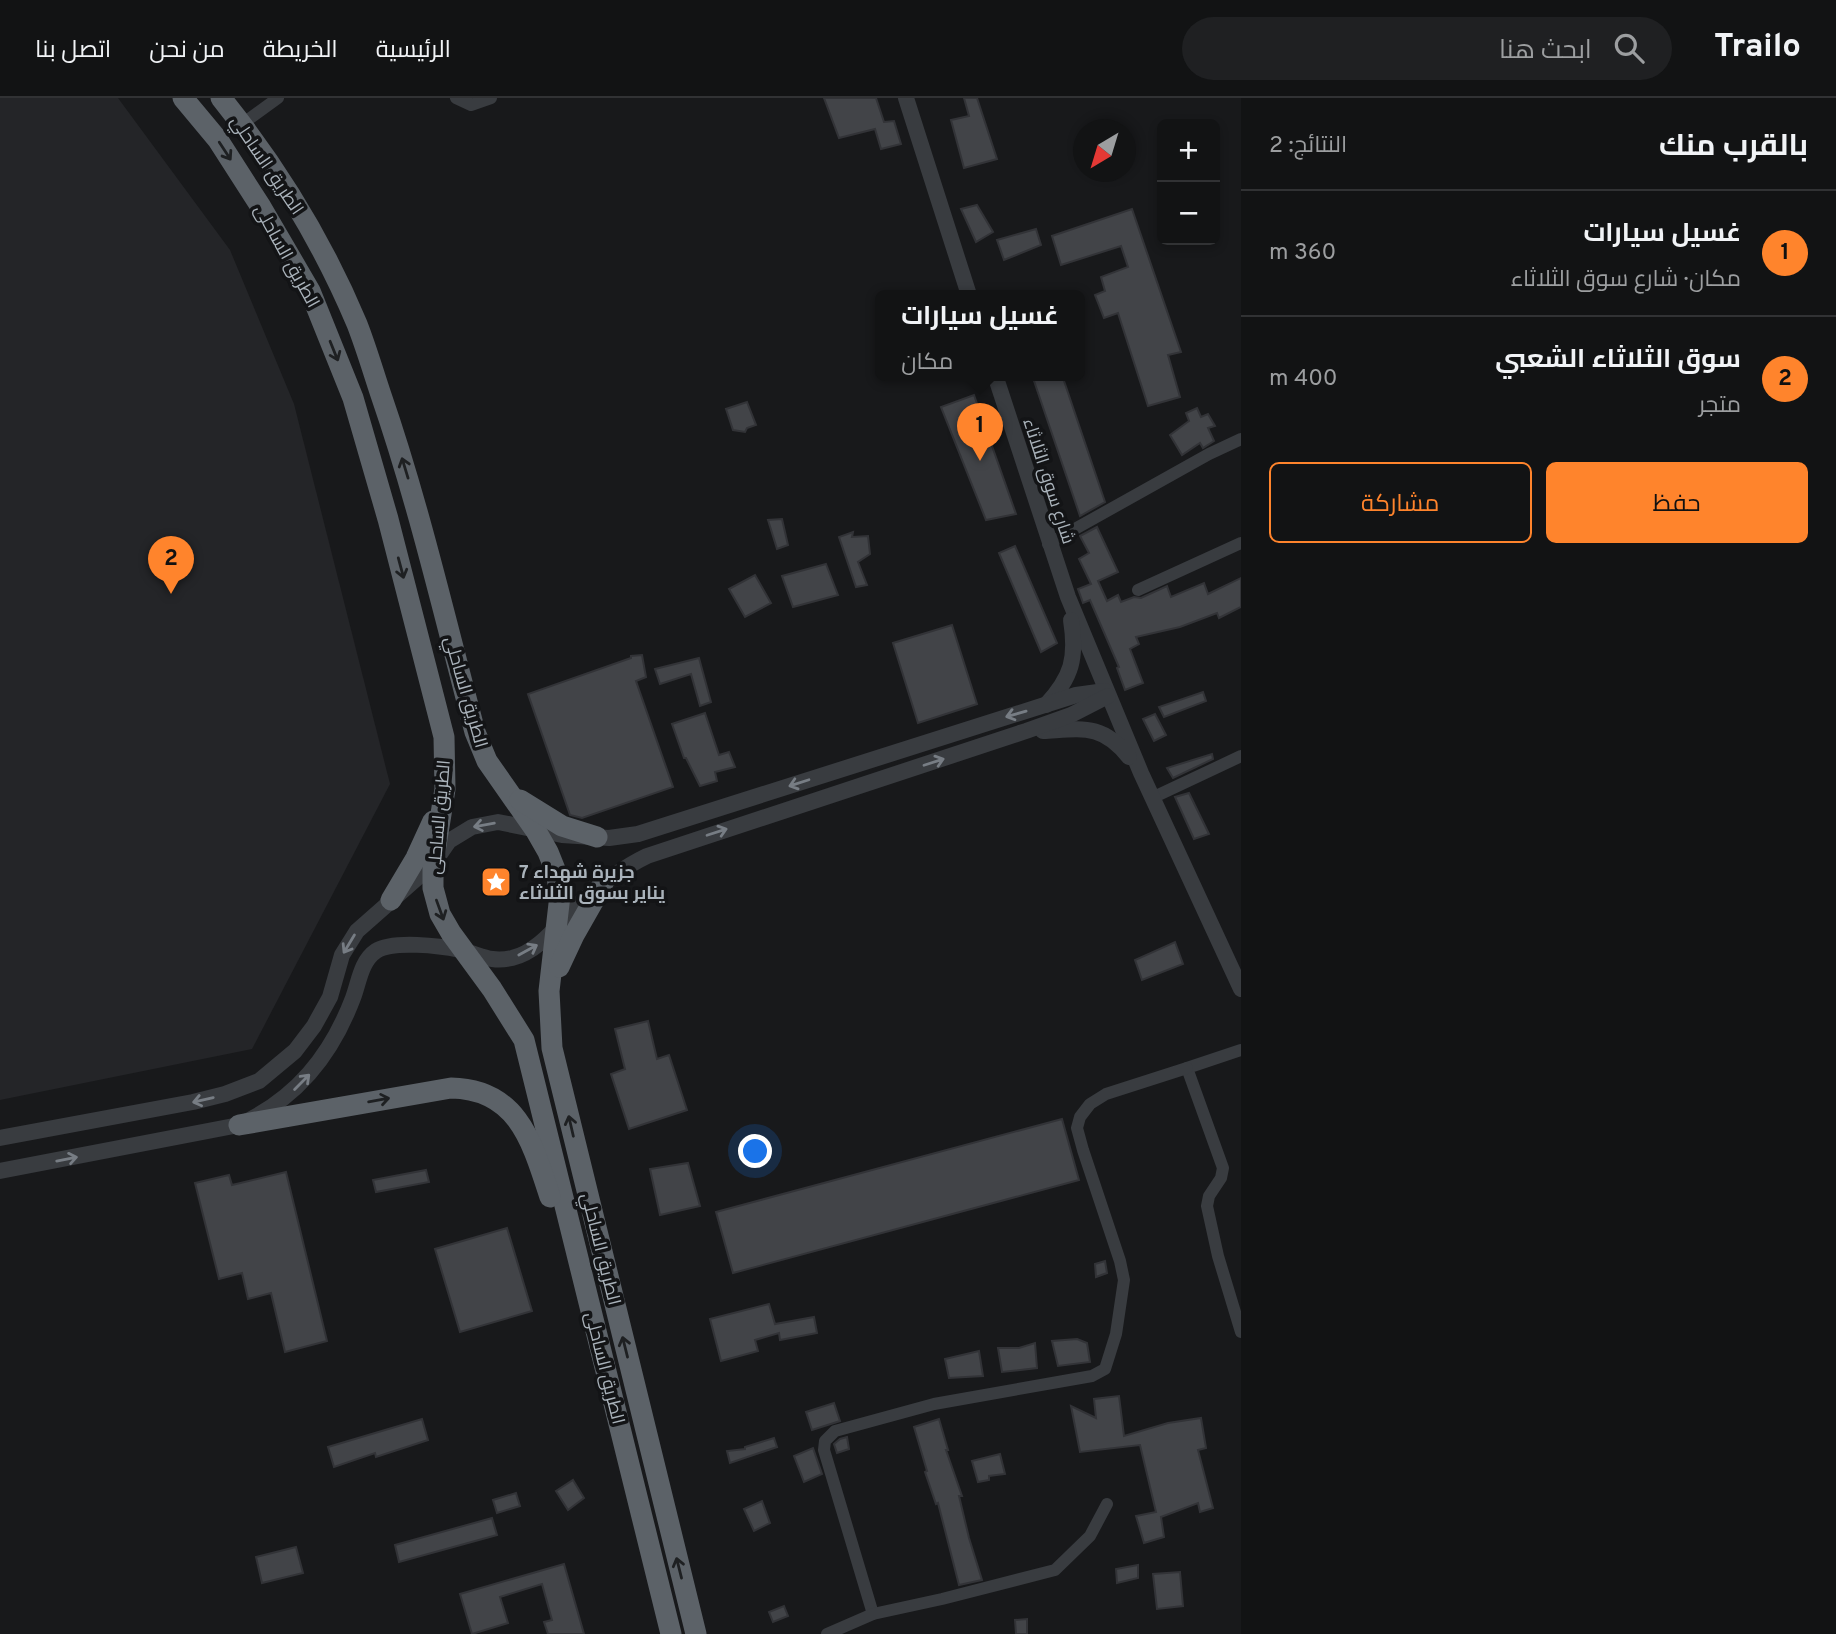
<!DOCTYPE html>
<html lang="ar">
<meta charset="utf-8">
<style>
:root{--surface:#121314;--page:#1f2022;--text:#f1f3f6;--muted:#9c9ea0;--line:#313234;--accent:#ff842c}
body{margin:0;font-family:Overpass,Cairo,sans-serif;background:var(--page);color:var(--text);direction:rtl}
.controls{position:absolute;right:21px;top:21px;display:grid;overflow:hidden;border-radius:10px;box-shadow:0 4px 10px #0003}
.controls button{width:63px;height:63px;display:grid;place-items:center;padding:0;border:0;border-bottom:2px solid var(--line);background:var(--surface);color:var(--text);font:35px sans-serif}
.compass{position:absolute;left:1073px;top:21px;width:63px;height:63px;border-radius:50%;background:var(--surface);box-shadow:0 4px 10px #0003;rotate:218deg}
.you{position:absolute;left:756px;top:1054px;width:24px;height:24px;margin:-18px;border:5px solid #fff;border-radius:50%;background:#1a73e8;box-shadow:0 0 0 10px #1a73e833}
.badge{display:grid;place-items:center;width:46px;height:46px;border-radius:50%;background:var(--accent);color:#111;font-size:23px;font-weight:700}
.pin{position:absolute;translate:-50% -58px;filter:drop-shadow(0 2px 4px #0008)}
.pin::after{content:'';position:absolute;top:37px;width:24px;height:21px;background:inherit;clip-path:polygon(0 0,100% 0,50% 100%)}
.popup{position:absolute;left:875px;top:192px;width:210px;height:91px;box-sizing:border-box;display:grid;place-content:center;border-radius:10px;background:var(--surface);filter:drop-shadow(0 2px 5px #0005);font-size:23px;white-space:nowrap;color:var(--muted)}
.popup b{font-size:26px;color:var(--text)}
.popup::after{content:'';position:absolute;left:50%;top:100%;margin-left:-14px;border:14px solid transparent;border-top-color:var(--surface)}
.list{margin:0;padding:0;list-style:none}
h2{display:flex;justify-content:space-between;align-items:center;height:91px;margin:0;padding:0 28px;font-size:30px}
h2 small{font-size:23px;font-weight:400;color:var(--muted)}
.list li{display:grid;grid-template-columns:46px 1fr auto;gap:21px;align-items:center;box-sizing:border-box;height:126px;padding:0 28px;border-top:2px solid var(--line)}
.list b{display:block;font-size:26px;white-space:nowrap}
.list p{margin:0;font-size:23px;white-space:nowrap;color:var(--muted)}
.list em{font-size:23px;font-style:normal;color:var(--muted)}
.actions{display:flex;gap:14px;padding:21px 28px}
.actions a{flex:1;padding:16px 0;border:2px solid var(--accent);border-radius:10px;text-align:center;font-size:24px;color:var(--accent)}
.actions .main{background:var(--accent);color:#111}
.icon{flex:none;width:38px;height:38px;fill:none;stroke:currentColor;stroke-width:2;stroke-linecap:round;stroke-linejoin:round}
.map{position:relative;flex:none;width:1241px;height:1536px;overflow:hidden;direction:ltr}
header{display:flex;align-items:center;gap:42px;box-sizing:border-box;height:98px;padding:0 35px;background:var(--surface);border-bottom:2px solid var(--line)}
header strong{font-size:33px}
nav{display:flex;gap:38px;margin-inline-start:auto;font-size:24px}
.search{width:490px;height:63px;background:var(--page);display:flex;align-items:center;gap:18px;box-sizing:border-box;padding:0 24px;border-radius:38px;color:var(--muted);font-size:26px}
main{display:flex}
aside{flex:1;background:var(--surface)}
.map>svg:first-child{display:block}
</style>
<header>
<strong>Trailo</strong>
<div class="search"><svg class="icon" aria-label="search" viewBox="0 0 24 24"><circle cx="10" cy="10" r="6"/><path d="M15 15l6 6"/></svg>ابحث هنا</div>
<nav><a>الرئيسية</a><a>الخريطة</a><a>من نحن</a><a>اتصل بنا</a></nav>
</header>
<main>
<aside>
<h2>بالقرب منك<small>النتائج: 2</small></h2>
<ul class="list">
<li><span class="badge">1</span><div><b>غسيل سيارات</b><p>مكان · شارع سوق الثلاثاء</p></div><em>360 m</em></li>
<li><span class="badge">2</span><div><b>سوق الثلاثاء الشعبي</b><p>متجر</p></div><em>400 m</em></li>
</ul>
<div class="actions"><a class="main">حفظ</a><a>مشاركة</a></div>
</aside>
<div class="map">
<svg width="1241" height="1536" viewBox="0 0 1241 1536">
<rect width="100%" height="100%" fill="#18191b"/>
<path fill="#242528" d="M0 0H118L230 152 294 306 390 686 252 951 0 1002Z"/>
<g fill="#424448" stroke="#323337" stroke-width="2">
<path d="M824 0H876L884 24 894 23 901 46 881 51 875 31 839 40Z"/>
<path d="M964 0H977L997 61 964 70 951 22 969 18Z"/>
<path d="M977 107 993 134 976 144 961 111Z"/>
<path d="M1132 111 1181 254 1168 257 1180 299 1148 308 1118 215 1104 220 1095 197 1105 193 1101 179 1128 169 1121 148 1061 167 1052 138Z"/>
<path d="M1036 131 1041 147 1004 162 997 142Z"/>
<path d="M1032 277H1062L1105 404 1080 418Z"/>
<path d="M974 297 1016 416 986 422 941 309Z"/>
<path d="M747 304 756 327 747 330 745 334 733 332 726 311Z"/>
<path d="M1197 310 1201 319 1208 316 1215 328 1208 330 1214 343 1203 350 1200 345 1182 357 1170 337 1189 323 1186 315Z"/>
<path d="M782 421 788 447 777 451 768 422Z"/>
<path d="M1097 429 1118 474 1098 483 1107 503 1118 497 1121 504 1134 499 1141 500 1167 488 1171 499 1204 485 1208 496 1241 480V509L1219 520 1217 515 1180 529 1136 539 1139 546 1130 551 1143 585 1125 592 1117 570 1119 569 1090 502 1083 505 1078 491 1091 486 1079 461 1089 455 1080 438Z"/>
<path d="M853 434 852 439 868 438 870 456 858 464 867 487 856 489 839 439Z"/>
<path d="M1015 448 1057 545 1041 554 999 455Z"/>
<path d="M826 466 838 497 793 509 782 478Z"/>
<path d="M755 477 771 505 745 519 729 491Z"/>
<path d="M952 527 977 606 918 625 893 545Z"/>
<path d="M642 557 646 579 636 583 673 689 582 720 570 717 528 596 631 560V558Z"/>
<path d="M699 560 711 604 700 608 691 576 660 586 655 571Z"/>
<path d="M1203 594 1206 603 1164 619 1159 609Z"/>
<path d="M705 615 719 657 729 654 735 669 715 674 717 683 700 688 686 660H684L672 626Z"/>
<path d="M1155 616 1166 637 1154 643 1143 621Z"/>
<path d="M1212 656 1213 661 1173 680 1167 670Z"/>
<path d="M1189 695 1209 736 1194 741 1175 699Z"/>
<path d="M1175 844 1183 866 1142 882 1135 862Z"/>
<path d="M648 923 657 961 669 957 687 1012 629 1031 611 976 625 971 615 931Z"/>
<path d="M1062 1021 1079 1082 733 1175 716 1114Z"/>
<path d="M688 1065 700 1108 660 1117 650 1071Z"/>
<path d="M426 1072 429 1084 376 1094 373 1082Z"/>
<path d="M286 1074 327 1243 285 1254 271 1195 248 1201 242 1175 219 1181 195 1085 229 1077 232 1087Z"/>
<path d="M507 1130 532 1213 460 1234 435 1151Z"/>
<path d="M1105 1163 1107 1175 1096 1179 1095 1166Z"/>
<path d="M769 1206 775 1226 814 1219 817 1235 780 1242 779 1235 755 1242 758 1253 721 1263 710 1221Z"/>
<path d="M1077 1241 1087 1245 1090 1264 1058 1268 1052 1243Z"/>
<path d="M1035 1245 1037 1270 1002 1274 998 1250H1019Z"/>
<path d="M979 1253 983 1278 949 1280 945 1261Z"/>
<path d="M1119 1298 1124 1338 1168 1325 1201 1320 1206 1350 1198 1352 1213 1410 1200 1414 1198 1405 1161 1419 1164 1439 1144 1445 1136 1418 1156 1414 1140 1347 1080 1354 1071 1308 1096 1320 1094 1301Z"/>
<path d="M834 1305 840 1323 812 1332 806 1314Z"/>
<path d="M422 1321 428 1342 376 1359 375 1355 334 1369 328 1349Z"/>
<path d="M939 1321 948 1352H946L962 1398H959L969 1440 982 1482 959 1487 938 1405 936 1406 925 1374 927 1373 914 1329Z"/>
<path d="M847 1339 849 1351 837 1355 834 1346 840 1341Z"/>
<path d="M774 1340 777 1349 730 1365 727 1353 745 1351V1349Z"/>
<path d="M813 1350 822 1376 804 1384 794 1358Z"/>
<path d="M1000 1356 1005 1376 989 1378V1382L978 1384 972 1363Z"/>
<path d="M573 1382 584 1400 568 1412 556 1393Z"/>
<path d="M516 1395 520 1408 497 1415 493 1402Z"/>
<path d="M762 1403 770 1425 754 1433 744 1411Z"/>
<path d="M492 1420 497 1437 399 1464 395 1447Z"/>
<path d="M296 1449 303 1475 262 1485 256 1459Z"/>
<path d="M564 1466 584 1536H548L544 1524 552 1522 542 1486 500 1499 508 1525 472 1536 460 1496Z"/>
<path d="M1138 1467V1480L1117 1485 1116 1471Z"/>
<path d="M1180 1474 1183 1508 1157 1511 1153 1476Z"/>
<path d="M784 1508 788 1518 773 1524 769 1514Z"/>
<path d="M1027 1521V1536H1016L1015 1522Z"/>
</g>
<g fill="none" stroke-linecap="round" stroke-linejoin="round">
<g stroke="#393c40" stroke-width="12">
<path d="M456 0 471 7 491 0"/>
<path d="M242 26 278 0"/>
<path d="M1048 446 1209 356 1241 341"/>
<path d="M1138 492 1241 445"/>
<path d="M1154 699 1241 658"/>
<path d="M1241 952 1187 970 1223 1070 1221 1080 1209 1098 1207 1108 1218 1158 1241 1234"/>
<path d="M873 1516 824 1352 825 1343 835 1333 934 1306 1092 1278 1105 1271 1116 1236 1124 1182 1120 1163 1083 1052 1077 1030 1080 1019 1090 1006 1106 996 1187 970"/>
<path d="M827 1536 873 1516 942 1501 1055 1472 1090 1438 1107 1406"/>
</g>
<g stroke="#393c40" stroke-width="16">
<path d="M906 0 969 197"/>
<path d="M995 277 1068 499 1141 675 1241 891"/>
<path d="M1046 607C1072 579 1077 560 1071 522"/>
<path d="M1043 633C1082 631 1102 625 1129 659"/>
<path d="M0 1040 193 1004 225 996 259 983 295 953 314 928 330 899 342 857 357 833 433 766 449 743 472 729 498 724 562 737 609 740 638 736 1076 597 1105 593"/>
<path d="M0 1073 239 1027C296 1001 331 958 353 900 359 884 361 863 376 853 393 842 441 848 460 852 480 856 489 865 512 860 541 853 560 823 581 804 602 786 622 770 647 758L1026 633 1071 617 1108 598"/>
</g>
<g stroke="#5c6268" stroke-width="21">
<path d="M183 0 218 42 261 109 310 193 353 300 388 421 444 639 445 691 433 766V790L440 816 451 835 492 891 524 942 671 1536"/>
<path d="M221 0C276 68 323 145 357 226 366 249 373 273 381 297 419 407 445 521 475 634L487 663 536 733 548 754 556 774 560 797 549 893 552 950 696 1536"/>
<path d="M520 702 562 728 597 739"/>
<path d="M391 802 416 760 433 723"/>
<path d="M559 869 574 837 603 786"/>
<path d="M239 1027 451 990C518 991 532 1044 550 1099"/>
</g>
</g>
<defs><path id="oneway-shaft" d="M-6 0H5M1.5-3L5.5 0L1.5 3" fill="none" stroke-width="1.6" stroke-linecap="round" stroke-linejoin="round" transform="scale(1.75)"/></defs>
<g stroke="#1e2022">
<use href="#oneway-shaft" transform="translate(225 53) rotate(57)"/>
<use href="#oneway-shaft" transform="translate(334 253) rotate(68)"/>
<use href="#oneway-shaft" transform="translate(405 370) rotate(-107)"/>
<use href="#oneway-shaft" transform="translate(401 470) rotate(75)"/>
<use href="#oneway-shaft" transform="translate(440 812) rotate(70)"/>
<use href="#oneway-shaft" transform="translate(379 1002) rotate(-10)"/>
<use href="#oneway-shaft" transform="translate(571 1028) rotate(-103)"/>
<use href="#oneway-shaft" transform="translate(625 1249) rotate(-104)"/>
<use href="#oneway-shaft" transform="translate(679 1470) rotate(-104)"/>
</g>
<g stroke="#777d84">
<use href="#oneway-shaft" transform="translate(1016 616) rotate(164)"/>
<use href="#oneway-shaft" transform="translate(934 664) rotate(-18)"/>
<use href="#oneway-shaft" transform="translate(799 685) rotate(162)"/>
<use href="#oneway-shaft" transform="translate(484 727) rotate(170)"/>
<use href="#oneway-shaft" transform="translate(717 734) rotate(-18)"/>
<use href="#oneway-shaft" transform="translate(349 846) rotate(121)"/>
<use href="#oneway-shaft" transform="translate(528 852) rotate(-29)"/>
<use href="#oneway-shaft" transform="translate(302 984) rotate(-45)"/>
<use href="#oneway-shaft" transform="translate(203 1002) rotate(167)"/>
<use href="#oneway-shaft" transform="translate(67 1061) rotate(-11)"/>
</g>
<defs>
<g id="sight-square" transform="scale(1.575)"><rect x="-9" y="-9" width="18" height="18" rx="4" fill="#ff842c" stroke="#131416"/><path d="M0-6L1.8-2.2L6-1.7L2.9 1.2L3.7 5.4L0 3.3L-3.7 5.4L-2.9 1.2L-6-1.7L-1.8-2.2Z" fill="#fff"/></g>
</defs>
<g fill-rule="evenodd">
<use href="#sight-square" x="496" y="784"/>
</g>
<g text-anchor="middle" stroke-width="7" stroke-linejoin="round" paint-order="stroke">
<g font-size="18" fill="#aab3bb" stroke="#131416">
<text transform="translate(267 67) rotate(56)" y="6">الطريق الساحلي</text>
<text transform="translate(287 158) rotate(61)" y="6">الطريق الساحلى</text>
<text transform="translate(1049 383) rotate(72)" y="6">شارع سوق الثلاثاء</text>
<text transform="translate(466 594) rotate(74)" y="6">الطريق الساحلي</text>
<text transform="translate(439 719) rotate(-85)" y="6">الطريق الساحلى</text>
<text transform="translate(601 1151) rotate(76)" y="6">الطريق الساحلي</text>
<text transform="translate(605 1270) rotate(76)" y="6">الطريق الساحلى</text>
</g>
<g font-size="18" font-weight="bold" fill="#aab3bb" stroke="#131416" text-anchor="start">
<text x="519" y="780">جزيرة شهداء 7<tspan x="519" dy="21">يناير بسوق الثلاثاء</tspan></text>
</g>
</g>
</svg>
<div class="controls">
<button>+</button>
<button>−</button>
</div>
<svg class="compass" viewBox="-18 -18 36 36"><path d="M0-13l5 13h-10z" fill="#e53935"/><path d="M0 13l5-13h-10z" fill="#9c9ea0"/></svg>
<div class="you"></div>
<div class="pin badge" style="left:980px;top:363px">1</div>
<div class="popup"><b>غسيل سيارات</b>مكان</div>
<div class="pin badge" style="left:171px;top:496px">2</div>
</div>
</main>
